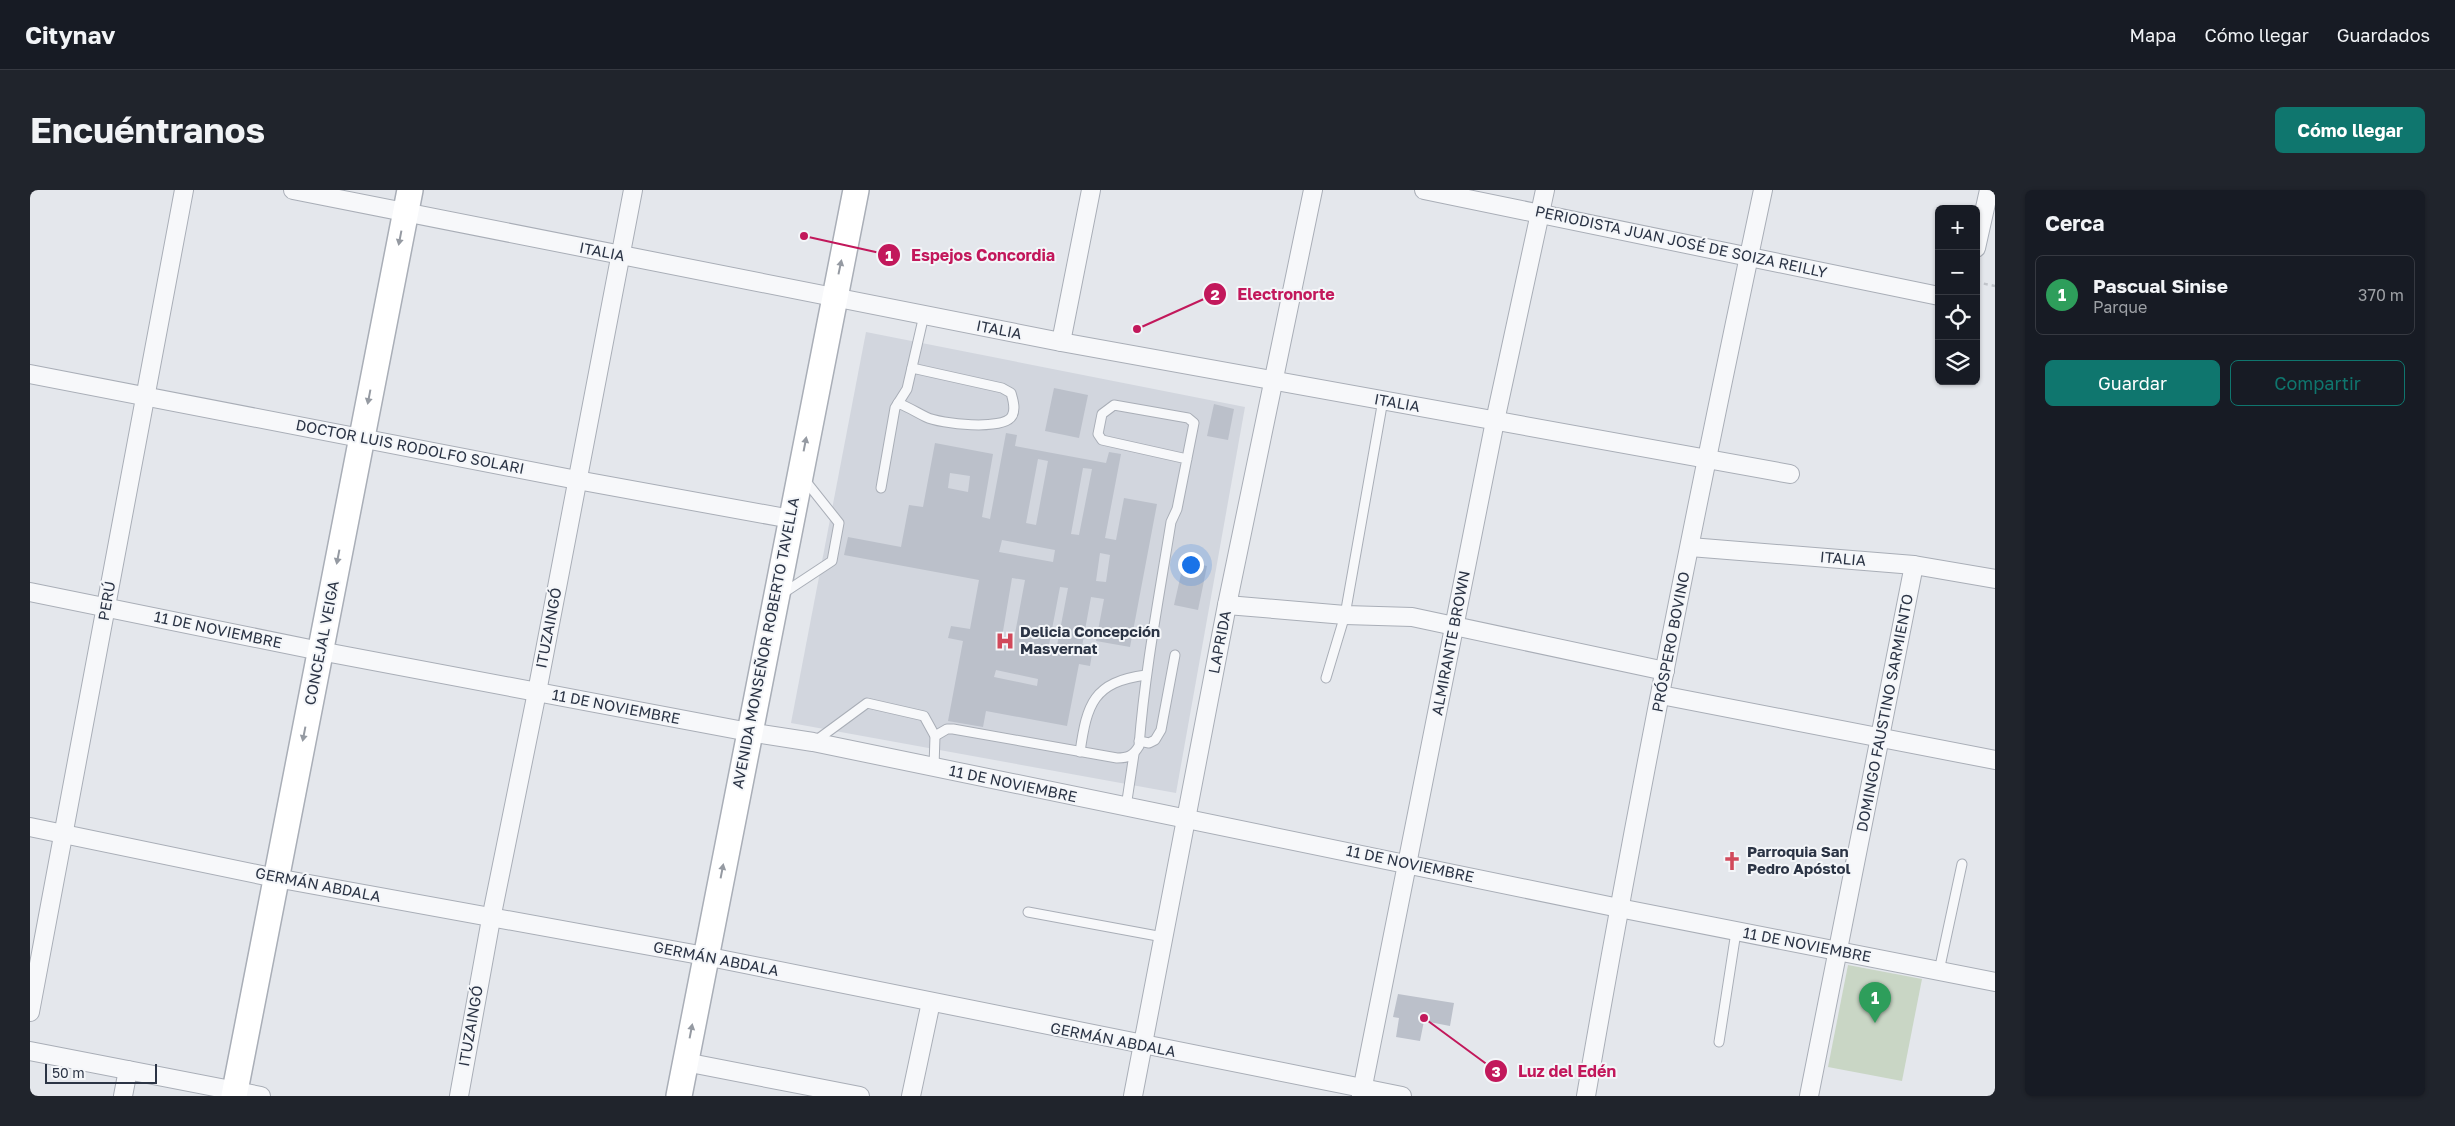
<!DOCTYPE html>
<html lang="es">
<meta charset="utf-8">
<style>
:root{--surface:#171b24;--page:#20242c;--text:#f1f3f6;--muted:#9ea1a6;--line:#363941;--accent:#0f766e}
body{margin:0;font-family:"Golos Text",sans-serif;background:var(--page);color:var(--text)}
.controls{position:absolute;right:15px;top:15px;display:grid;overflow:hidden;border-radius:8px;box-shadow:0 1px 4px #0004}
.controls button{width:45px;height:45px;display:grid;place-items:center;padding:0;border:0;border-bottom:1px solid var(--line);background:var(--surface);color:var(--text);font:25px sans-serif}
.scale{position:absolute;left:15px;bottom:12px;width:112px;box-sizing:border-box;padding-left:5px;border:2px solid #2b3445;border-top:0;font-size:14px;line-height:18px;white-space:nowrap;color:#2b3445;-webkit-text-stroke:4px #f4f6f9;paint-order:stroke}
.you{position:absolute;left:1160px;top:374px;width:18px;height:18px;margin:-12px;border:4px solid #fff;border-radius:50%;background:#1a73e8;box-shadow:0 0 0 8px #1a73e833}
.badge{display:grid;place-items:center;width:32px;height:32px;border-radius:50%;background:var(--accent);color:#fff;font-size:16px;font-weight:700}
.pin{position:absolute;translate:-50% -41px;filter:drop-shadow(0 1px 2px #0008)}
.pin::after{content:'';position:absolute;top:26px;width:18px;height:15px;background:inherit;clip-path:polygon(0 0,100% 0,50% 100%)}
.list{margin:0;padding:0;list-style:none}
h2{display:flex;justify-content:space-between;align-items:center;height:65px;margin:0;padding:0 20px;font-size:21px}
h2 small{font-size:16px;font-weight:400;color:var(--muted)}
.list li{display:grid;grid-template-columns:32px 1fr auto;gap:15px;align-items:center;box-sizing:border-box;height:80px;margin:0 10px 10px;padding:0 10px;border:1px solid var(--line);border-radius:8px}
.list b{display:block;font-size:19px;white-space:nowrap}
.list p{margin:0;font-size:16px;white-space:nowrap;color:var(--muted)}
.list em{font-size:16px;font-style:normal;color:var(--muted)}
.actions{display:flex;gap:10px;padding:15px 20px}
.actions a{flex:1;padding:11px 0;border:1px solid var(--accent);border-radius:8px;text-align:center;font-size:18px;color:var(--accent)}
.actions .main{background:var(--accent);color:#fff}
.icon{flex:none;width:28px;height:28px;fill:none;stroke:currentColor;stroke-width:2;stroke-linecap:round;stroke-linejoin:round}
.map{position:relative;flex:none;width:1965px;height:906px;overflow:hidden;border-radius:8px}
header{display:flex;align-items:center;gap:30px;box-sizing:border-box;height:70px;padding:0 25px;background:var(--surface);border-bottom:1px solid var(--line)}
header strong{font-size:24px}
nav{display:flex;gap:28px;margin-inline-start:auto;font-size:18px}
.intro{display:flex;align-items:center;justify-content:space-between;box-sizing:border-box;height:120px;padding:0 30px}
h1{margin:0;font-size:35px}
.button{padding:12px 22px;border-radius:8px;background:var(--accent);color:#fff;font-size:18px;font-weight:700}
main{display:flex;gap:30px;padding:0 30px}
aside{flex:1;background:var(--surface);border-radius:8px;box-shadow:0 1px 4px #0004}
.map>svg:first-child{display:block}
</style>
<header>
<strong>Citynav</strong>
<nav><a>Mapa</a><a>Cómo llegar</a><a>Guardados</a></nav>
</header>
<div class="intro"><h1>Encuéntranos</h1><a class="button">Cómo llegar</a></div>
<main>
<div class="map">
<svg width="1965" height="906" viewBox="0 0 1965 906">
<rect width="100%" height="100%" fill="#e4e7ec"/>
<path fill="#d2d6de" d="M836 142 1215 217 1146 603 761 533Z"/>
<path fill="#c9d6c5" d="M1818 775 1892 789 1872 891 1798 877Z"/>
<g fill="#bbc0ca" fill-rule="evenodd">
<path d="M1024 198 1058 205 1049 248 1015 241Z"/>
<path d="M1184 214 1204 219 1198 250 1177 246Z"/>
<path d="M976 243 987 245 985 256 1076 273 1079 262 1091 264 1075 348 1086 350 1094 308 1127 314 1100 457 1066 451 1074 409 1061 407 1051 462 1062 464 1060 476 1049 474 1037 536 956 521 953 537 918 531 933 451 918 448 921 436 940 439 949 390 814 365 818 347 871 357 879 315 893 317 905 253 963 264 952 327 960 329ZM1008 269 1018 271 1006 335 996 333ZM1053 278 1062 279 1049 345 1041 344ZM920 283 940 286 938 302 918 298ZM972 350 1025 360 1023 372 969 362ZM1070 363 1080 365 1076 392 1066 391ZM982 388 995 390 984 449 972 447ZM1030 397 1038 398 1027 456 1019 455ZM966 480 1008 489 1007 496 964 487Z"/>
<path d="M1154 371 1177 376 1168 420 1144 415Z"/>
<path d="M1368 804 1424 813 1420 836 1394 831 1390 851 1366 847 1369 828 1363 827Z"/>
</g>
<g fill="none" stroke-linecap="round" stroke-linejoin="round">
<g stroke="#a9aeb7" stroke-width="11">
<g id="lane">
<path d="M868 213C878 217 886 222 896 227 910 234 974 241 982 226 986 219 983 210 981 203L972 198 882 178"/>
<path d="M851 298 865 218 877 199 894 125"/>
<path d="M752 404 802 371 809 333 774 289"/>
<path d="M1296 488 1315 425 1353 210"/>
<path d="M905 546 917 539H923L1087 568C1098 568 1103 566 1109 556 1115 480 1129 407 1141 332L1147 319 1164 233 1158 228 1084 215 1072 224 1068 244 1072 250 1157 269"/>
<path d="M1109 551 1119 553 1125 550 1131 540 1145 465"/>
<path d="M784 552 837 513 894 526 905 546 904 577"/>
<path d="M1050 562C1057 514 1063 492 1116 485"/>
<path d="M1096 617 1104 564"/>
<path d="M998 722 1133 747"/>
<path d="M1909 781 1932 674"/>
<path d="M1689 852 1706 742"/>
</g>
</g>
<g stroke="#a9aeb7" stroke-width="20">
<g id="street">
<path d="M263 0 1031 152 1760 284"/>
<path d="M1394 0 1909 106"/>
<path d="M1946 58 1959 0"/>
<path d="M1031 152 1061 0"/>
<path d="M0 184 547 290 761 329"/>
<path d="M1660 357 1884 375 1965 389"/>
<path d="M0 402 290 461 719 542 783 552 1589 718 1965 792"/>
<path d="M1197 415 1315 425 1382 427 1635 481"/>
<path d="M1631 505 1965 570"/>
<path d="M0 637 246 688 675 766 1372 906"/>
<path d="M0 822 154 0"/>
<path d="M0 861 231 906"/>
<path d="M655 872 830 906"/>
<path d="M93 906 98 880"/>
<path d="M429 906 461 729 507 502 603 0"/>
<path d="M881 906 901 812"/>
<path d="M1103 906 1197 415 1283 0"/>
<path d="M1331 906 1465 231 1515 0"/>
<path d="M1556 906C1608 603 1669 301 1733 0"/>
<path d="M1779 906 1884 375"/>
</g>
</g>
<g stroke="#a9aeb7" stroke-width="28">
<g id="secondary">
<path d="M204 906 380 0"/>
<path d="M649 906 826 0"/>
</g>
</g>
<path stroke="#c2c5cb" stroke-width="2.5" stroke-dasharray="4 4" stroke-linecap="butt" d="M1946 92 1965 96"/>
<use href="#lane" stroke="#f7f8fa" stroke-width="9"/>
<use href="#street" stroke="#f7f8fa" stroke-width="18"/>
<use href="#secondary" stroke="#fff" stroke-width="25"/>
</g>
<defs><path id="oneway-solid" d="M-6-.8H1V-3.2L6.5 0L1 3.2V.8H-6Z" transform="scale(1.25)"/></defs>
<g fill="#959aa2">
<use href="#oneway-solid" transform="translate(370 48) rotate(101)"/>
<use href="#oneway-solid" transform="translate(810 77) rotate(-78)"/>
<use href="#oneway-solid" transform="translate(339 207) rotate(101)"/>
<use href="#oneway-solid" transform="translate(775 254) rotate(-79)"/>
<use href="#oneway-solid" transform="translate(308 367) rotate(101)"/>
<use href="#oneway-solid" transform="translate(274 544) rotate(101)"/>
<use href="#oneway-solid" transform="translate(692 681) rotate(-79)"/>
<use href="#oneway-solid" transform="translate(661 841) rotate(-79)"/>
</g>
<defs>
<g id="hospital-bare" transform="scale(1.5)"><path d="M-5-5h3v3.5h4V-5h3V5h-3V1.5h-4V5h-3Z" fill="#d1495b" stroke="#f4f6f9" stroke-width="2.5" paint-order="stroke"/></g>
<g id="church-bare" transform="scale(1.5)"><path d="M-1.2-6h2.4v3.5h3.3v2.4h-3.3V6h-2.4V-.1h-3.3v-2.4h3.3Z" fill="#d1495b" stroke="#f4f6f9" stroke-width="2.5" paint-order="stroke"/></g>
</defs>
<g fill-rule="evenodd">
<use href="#hospital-bare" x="975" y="451"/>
<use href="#church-bare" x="1702" y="671"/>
</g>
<g text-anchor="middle" stroke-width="4" stroke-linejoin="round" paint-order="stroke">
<g font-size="15" fill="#2b3445" stroke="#f4f6f9">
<text transform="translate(1651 52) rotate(12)" y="5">PERIODISTA JUAN JOSÉ DE SOIZA REILLY</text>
<text transform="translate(572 62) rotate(11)" y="5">ITALIA</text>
<text transform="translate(969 140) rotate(11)" y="5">ITALIA</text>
<text transform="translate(1367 213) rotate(10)" y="5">ITALIA</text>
<text transform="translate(380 257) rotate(11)" y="5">DOCTOR LUIS RODOLFO SOLARI</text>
<text transform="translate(1813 369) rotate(5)" y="5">ITALIA</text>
<text transform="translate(77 411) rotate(-80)" y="5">PERÚ</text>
<text transform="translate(519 438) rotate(-79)" y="5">ITUZAINGÓ</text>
<text transform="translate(188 440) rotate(12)" y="5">11 DE NOVIEMBRE</text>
<text transform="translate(1190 452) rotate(-79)" y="5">LAPRIDA</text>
<text transform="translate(1641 452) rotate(-79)" y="5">PRÓSPERO BOVINO</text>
<text transform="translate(292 453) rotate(-79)" y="5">CONCEJAL VEIGA</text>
<text transform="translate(736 453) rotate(-79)" y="5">AVENIDA MONSEÑOR ROBERTO TAVELLA</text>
<text transform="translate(1421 453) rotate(-79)" y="5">ALMIRANTE BROWN</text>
<text transform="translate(586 517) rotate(11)" y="5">11 DE NOVIEMBRE</text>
<text transform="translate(1855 523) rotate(-79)" y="5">DOMINGO FAUSTINO SARMIENTO</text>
<text transform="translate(983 594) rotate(12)" y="5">11 DE NOVIEMBRE</text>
<text transform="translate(1380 674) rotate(12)" y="5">11 DE NOVIEMBRE</text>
<text transform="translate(288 695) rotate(11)" y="5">GERMÁN ABDALA</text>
<text transform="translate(1777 755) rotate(11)" y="5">11 DE NOVIEMBRE</text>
<text transform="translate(686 769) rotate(11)" y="5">GERMÁN ABDALA</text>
<text transform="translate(441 836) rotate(-80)" y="5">ITUZAINGÓ</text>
<text transform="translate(1083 850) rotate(11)" y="5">GERMÁN ABDALA</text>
</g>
<g font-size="15" font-weight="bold" fill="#2b3445" stroke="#f4f6f9" text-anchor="start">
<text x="990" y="447">Delicia Concepción<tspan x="990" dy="17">Masvernat</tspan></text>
<text x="1717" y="667">Parroquia San<tspan x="1717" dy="17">Pedro Apóstol</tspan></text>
</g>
</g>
<path fill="none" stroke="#c2185b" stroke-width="2" d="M774 46L859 65M1107 139L1185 104M1394 828L1466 881"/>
<g fill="#c2185b" stroke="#f4f6f9" stroke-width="2">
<circle cx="774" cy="46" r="5"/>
<circle cx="1107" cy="139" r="5"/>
<circle cx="1394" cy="828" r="5"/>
<circle cx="859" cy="65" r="12"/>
<circle cx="1185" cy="104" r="12"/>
<circle cx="1466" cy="881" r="12"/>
</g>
<g font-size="15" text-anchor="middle" font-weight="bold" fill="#fff">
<text x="859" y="71">1</text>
<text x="1185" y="110">2</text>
<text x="1466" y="887">3</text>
</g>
<g font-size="16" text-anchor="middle" font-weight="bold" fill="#c2185b" stroke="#f4f6f9" stroke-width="4" stroke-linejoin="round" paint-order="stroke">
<text x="953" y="71">Espejos Concordia</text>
<text x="1256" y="110">Electronorte</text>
<text x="1537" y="887">Luz del Edén</text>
</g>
</svg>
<div class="controls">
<button>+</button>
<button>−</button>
<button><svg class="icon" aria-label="locate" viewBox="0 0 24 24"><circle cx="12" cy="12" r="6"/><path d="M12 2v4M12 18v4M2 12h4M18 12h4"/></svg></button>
<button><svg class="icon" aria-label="layers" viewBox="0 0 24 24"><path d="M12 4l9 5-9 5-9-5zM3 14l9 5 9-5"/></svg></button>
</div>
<div class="scale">50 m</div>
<div class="you"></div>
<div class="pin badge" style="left:1845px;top:833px;background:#2e9e5b">1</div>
</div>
<aside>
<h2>Cerca<small></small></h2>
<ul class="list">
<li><span class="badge" style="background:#2e9e5b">1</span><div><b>Pascual Sinise</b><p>Parque</p></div><em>370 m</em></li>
</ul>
<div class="actions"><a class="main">Guardar</a><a>Compartir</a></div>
</aside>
</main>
